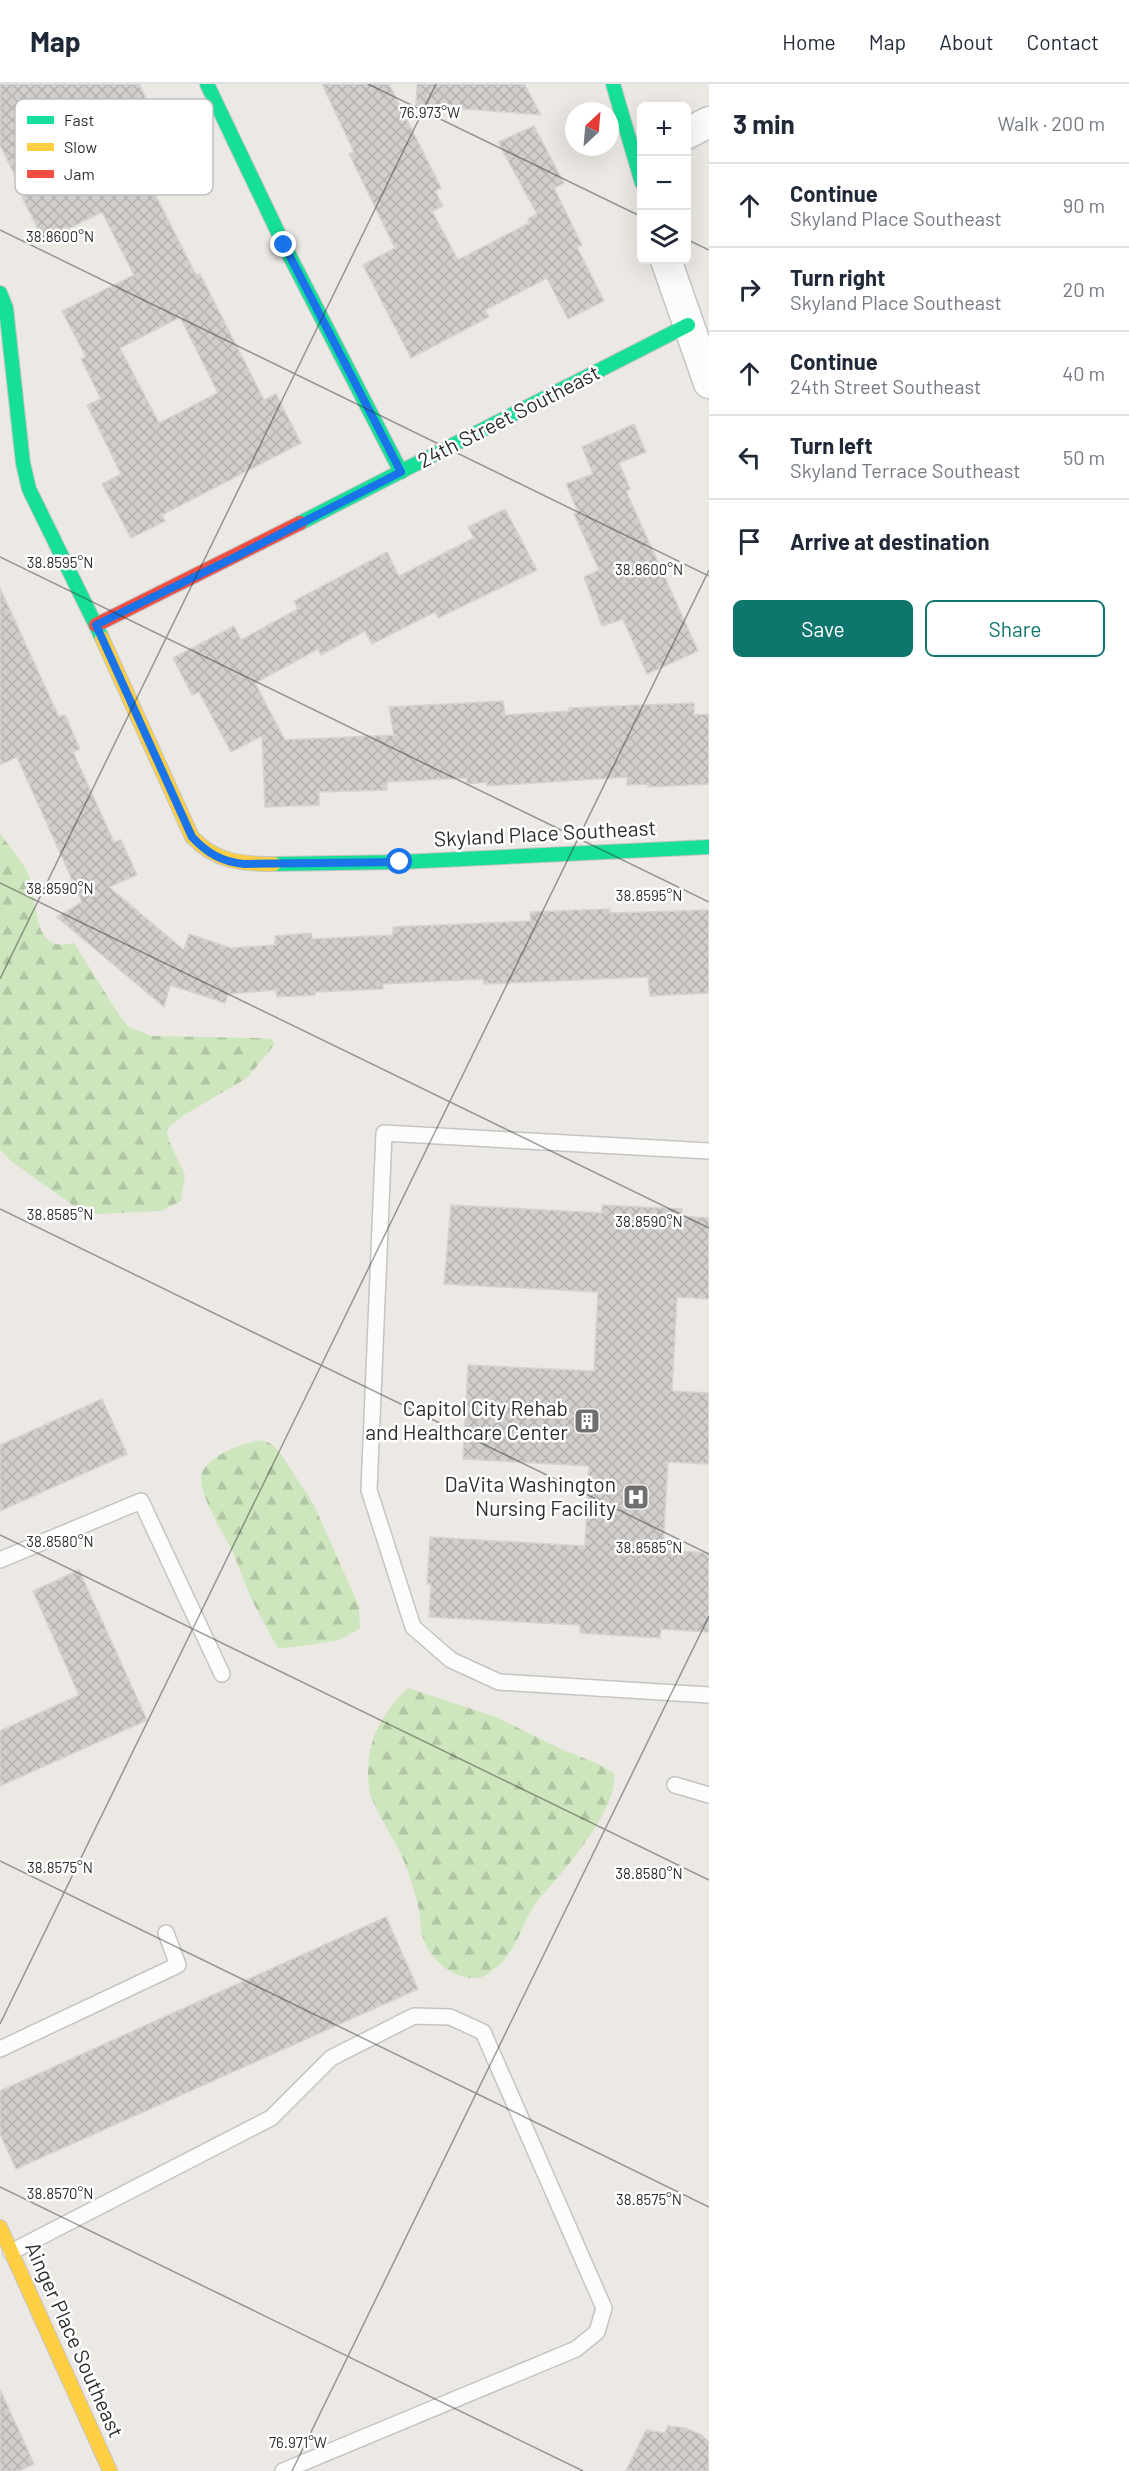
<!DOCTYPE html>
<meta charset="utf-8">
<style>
:root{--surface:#fff;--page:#f2f2f3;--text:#1f2937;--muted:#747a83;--line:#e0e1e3;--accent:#0f766e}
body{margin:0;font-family:Barlow,sans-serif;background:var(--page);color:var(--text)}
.controls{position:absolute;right:18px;top:18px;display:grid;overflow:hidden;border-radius:9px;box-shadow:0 6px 24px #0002}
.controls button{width:54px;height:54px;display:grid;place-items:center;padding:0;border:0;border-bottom:2px solid var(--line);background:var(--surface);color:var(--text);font:30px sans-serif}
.compass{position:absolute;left:565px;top:18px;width:54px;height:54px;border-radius:50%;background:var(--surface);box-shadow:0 6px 24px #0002;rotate:26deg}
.stop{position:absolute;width:18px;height:18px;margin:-14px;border:4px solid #1a73e8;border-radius:50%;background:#fff}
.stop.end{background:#1a73e8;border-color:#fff;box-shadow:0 2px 6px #0008}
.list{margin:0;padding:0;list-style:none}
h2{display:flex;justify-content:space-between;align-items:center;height:78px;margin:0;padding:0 24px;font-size:26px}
h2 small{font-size:20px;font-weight:400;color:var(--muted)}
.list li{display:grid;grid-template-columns:39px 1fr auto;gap:18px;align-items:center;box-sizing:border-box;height:84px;padding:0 24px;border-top:2px solid var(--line)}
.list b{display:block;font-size:22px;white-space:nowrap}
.list p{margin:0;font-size:20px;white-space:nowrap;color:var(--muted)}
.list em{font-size:20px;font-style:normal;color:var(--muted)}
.actions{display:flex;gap:12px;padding:18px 24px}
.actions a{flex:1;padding:14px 0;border:2px solid var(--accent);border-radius:9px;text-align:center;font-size:21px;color:var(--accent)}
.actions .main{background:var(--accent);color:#fff}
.icon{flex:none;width:33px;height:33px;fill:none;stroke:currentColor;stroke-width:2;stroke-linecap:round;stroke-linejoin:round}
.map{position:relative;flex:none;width:709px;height:2387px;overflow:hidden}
header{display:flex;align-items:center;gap:36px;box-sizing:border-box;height:84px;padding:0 30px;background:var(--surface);border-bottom:2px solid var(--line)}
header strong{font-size:28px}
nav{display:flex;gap:33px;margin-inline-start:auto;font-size:21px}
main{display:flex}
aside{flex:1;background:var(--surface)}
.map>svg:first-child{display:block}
</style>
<header>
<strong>Map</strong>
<nav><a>Home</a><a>Map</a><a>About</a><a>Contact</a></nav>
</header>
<main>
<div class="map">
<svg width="709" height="2387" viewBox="0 0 709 2387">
<defs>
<pattern id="forest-firs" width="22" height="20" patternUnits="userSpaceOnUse" patternTransform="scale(1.5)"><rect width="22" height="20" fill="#cee6be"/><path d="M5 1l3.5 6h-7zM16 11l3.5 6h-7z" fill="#b1c6a4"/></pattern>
<pattern id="building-cross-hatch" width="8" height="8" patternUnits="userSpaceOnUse" patternTransform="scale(1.5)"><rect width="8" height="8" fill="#d1cecb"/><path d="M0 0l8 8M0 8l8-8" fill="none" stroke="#b4b1af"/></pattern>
</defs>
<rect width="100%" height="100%" fill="#ece8e4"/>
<g fill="url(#forest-firs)">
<path d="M0 749C9 763 23 777 29 792 39 817 30 871 74 859L121 934 129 943 152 952 260 954 271 955 275 960 247 994 184 1031 169 1043 167 1048 169 1057 185 1091 181 1117 161 1127 96 1130 82 1128 11 1077 0 1066Z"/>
<path d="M260 1356 270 1359 278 1366 313 1419 359 1522 360 1544 340 1556 295 1563 278 1564C269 1548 260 1532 252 1516 244 1499 239 1481 231 1465 223 1448 196 1407 202 1389 210 1370 242 1360 260 1356Z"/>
<path d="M408 1604 496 1633 563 1666 596 1679 614 1689C619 1721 573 1775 554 1798 548 1805 541 1811 536 1819 520 1842 517 1869 493 1886 489 1889 485 1893 481 1893 458 1899 432 1878 424 1857 420 1848 421 1836 419 1826 415 1807 408 1787 401 1770 393 1753 371 1720 369 1704 364 1663 379 1631 408 1604Z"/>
</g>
<g fill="url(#building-cross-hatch)" stroke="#d7d4d0" stroke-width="1.5" fill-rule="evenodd">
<path d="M0 0H139L165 53 167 52 182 81 149 98 196 191 200 190 264 316 276 310 301 359 162 431 165 437 131 454 102 400 121 390 87 321 101 315 81 275 86 273 62 227 134 191 102 128 44 157 22 113 25 112 0 61ZM105 15 132 69 77 96 49 40ZM180 233 218 309 159 339 120 264Z"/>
<path d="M322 0H389L441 104 435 107 443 122 432 127 458 176 529 139 528 135 537 130 498 58 534 42 564 99 554 104 582 161 577 163 604 217 568 235 547 194 485 226 489 233 411 274 363 181 395 164 349 70 354 68Z"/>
<path d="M417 0H524L541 31 416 21Z"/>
<path d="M634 340 646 368 619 379 630 405 626 407 698 567 647 590 623 535 602 542 584 493 599 486 574 430 578 428 566 400 593 390 582 363Z"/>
<path d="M505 425 537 486 438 534 435 528 372 560 365 547 321 571 318 565 255 599 285 656 394 651 389 623 503 617 505 631 569 627V624L694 619V631L709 630V700L648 703V700L627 701V693L487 702V698L467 700V694L387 698V706L319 708V721L265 723 262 652 231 668 199 608 192 611 173 574 234 542 241 556 298 525 294 517 387 468 399 492 474 454 468 443Z"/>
<path d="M0 504 59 633 65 631 80 665 73 668 114 758 121 756 137 791 109 803 184 866 189 850 231 864 275 861V852L311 849 312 855 393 851V843L531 837 530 828 610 825V829L709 826V909L650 912 648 893 484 900 483 895 383 900V905L315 908V911L277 913 276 906 228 910 225 919 170 901 164 923 57 833 82 818 17 673 0 681Z"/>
<path d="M451 1121 602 1129V1121L682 1125V1132L709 1134V1215L677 1213 672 1307 709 1309V1380L668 1378 663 1466 709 1469V1548L661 1545 660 1554 580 1549V1541L429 1533 431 1500H427L430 1453 585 1462 589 1382 463 1375 468 1281 594 1287 598 1208 444 1200Z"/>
<path d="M102 1315 127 1370 0 1427V1361Z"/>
<path d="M79 1486 147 1636 0 1702V1647L79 1611 33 1507Z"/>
<path d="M386 1833 418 1905 16 2085 0 2050V2007Z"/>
<path d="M0 2305 34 2380 19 2387H0Z"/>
<path d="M668 2342 685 2344 700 2350 709 2358V2387H626L646 2346 665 2349Z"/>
</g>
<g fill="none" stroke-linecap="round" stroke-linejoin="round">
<g stroke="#c5c4c5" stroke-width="18">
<g id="lane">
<path d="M709 1067 384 1049 369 1406 413 1543 451 1576 499 1598 709 1611"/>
<path d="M0 1476 141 1417 222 1590"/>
<path d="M675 1701 709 1711"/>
<path d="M0 1965 178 1881 166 1849"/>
<path d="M11 2168 271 2034 331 1974 414 1932 450 1933 483 1948 604 2224 597 2248 576 2265 283 2387"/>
</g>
</g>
<g stroke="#c5c4c5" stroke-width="33">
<g id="street">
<path d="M686 50 709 38"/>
<path d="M666 176 709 299"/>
</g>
</g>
<g stroke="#c5c4c5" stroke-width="16">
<g id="fast">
<path d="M207 0 284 161 401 388"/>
<path d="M613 0 642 99"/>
<path d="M0 209 6 224 23 379 29 405 102 554"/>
<path d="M300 439 688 241"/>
<path d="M274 780 401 778 709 763"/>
</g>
</g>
<g stroke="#c5c4c5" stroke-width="16">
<g id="slow">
<path d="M102 554 192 753C216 778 241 780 274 780"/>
<path d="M0 2143 110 2387"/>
</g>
</g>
<g stroke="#c5c4c5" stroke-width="16">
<path id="jam" d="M96 541 300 439"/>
</g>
<use href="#lane" stroke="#fcfcfb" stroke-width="15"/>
<use href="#street" stroke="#fcfcfb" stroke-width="30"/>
<use href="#fast" stroke="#16e098" stroke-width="14"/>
<use href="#slow" stroke="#ffcf43" stroke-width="14"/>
<use href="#jam" stroke="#f24e42" stroke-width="14"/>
</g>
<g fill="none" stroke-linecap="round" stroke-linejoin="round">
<path stroke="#1a73e8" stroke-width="8" d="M284 161 401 388 231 475 96 541 192 753C207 769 222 778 244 780L400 778"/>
</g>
<path fill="none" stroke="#2e2e2e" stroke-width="1.5" stroke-opacity="0.45" d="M368 0 642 133M0 146 709 492M686 155 709 166M0 473 709 818M0 799 709 1144M0 895 436 0M0 1125 709 1470M0 1451 709 1796M0 1777 709 2123M0 1940 709 486M0 2103 583 2387M292 2387 709 1532"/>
<defs>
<g id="building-square" transform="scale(1.35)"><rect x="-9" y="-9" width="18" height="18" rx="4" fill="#706f6e" stroke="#fff"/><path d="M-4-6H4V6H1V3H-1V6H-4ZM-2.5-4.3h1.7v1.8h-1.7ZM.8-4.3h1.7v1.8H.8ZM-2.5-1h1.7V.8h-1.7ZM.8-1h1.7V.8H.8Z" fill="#fff"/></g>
<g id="hospital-square" transform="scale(1.35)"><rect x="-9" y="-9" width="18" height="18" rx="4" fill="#706f6e" stroke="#fff"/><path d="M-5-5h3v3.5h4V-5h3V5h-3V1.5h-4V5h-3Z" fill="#fff"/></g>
</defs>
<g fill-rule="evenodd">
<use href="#building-square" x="587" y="1337"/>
<use href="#hospital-square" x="636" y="1413"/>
</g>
<g text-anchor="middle" stroke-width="5" stroke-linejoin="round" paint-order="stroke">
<g font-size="21" fill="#2e2e2e" stroke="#fff">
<text transform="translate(509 333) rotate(-27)" y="7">24th Street Southeast</text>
<text transform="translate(545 750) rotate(-3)" y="7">Skyland Place Southeast</text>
<text transform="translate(74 2256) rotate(66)" y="7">Ainger Place Southeast</text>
</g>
<g font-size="21" fill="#2e2e2e" stroke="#fff" text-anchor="end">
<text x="568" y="1332">Capitol City Rehab<tspan x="568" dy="24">and Healthcare Center</tspan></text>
<text x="616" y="1408">DaVita Washington<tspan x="616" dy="24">Nursing Facility</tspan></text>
</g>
</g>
<rect x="15" y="15" width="198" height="96" rx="9" fill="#fff" stroke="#c0c0c0" stroke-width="1.5"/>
<rect x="27" y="32" width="27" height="8" fill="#16e098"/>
<rect x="27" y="59" width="27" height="8" fill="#ffcf43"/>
<rect x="27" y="86" width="27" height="8" fill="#f24e42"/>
<g font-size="16" fill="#2e2e2e">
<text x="64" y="42">Fast</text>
<text x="64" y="69">Slow</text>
<text x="64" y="96">Jam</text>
</g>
<g font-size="15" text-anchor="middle" fill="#2e2e2e" stroke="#fff" stroke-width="5" stroke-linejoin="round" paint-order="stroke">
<text x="430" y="34">76.973°W</text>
<text x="60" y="158">38.8600°N</text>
<text x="60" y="484">38.8595°N</text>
<text x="649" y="491">38.8600°N</text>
<text x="60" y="810">38.8590°N</text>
<text x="649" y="817">38.8595°N</text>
<text x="60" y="1136">38.8585°N</text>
<text x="649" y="1143">38.8590°N</text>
<text x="60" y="1463">38.8580°N</text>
<text x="649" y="1469">38.8585°N</text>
<text x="60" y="1789">38.8575°N</text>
<text x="649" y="1795">38.8580°N</text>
<text x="60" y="2115">38.8570°N</text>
<text x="649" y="2121">38.8575°N</text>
<text x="298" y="2364">76.971°W</text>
</g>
</svg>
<div class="controls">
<button>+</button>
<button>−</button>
<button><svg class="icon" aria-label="layers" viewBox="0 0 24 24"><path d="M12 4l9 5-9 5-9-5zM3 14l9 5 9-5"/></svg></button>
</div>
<svg class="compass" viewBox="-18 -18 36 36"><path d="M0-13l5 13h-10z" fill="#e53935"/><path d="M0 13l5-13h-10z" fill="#747a83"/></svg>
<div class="stop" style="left:400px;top:778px"></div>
<div class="stop end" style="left:284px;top:161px"></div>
</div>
<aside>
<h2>3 min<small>Walk · 200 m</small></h2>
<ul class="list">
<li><svg class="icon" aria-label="ahead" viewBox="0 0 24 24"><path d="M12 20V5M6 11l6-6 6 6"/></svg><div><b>Continue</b><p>Skyland Place Southeast</p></div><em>90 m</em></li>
<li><svg class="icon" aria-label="right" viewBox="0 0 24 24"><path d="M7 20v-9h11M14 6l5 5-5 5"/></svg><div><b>Turn right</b><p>Skyland Place Southeast</p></div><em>20 m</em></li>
<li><svg class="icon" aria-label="ahead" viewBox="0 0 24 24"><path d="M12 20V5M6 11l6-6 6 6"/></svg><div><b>Continue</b><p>24th Street Southeast</p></div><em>40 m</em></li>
<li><svg class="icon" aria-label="left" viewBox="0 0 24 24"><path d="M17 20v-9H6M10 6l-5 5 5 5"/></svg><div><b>Turn left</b><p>Skyland Terrace Southeast</p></div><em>50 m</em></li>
<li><svg class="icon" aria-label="arrive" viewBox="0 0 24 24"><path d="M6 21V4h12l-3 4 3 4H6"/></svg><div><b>Arrive at destination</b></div></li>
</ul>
<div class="actions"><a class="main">Save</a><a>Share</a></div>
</aside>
</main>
